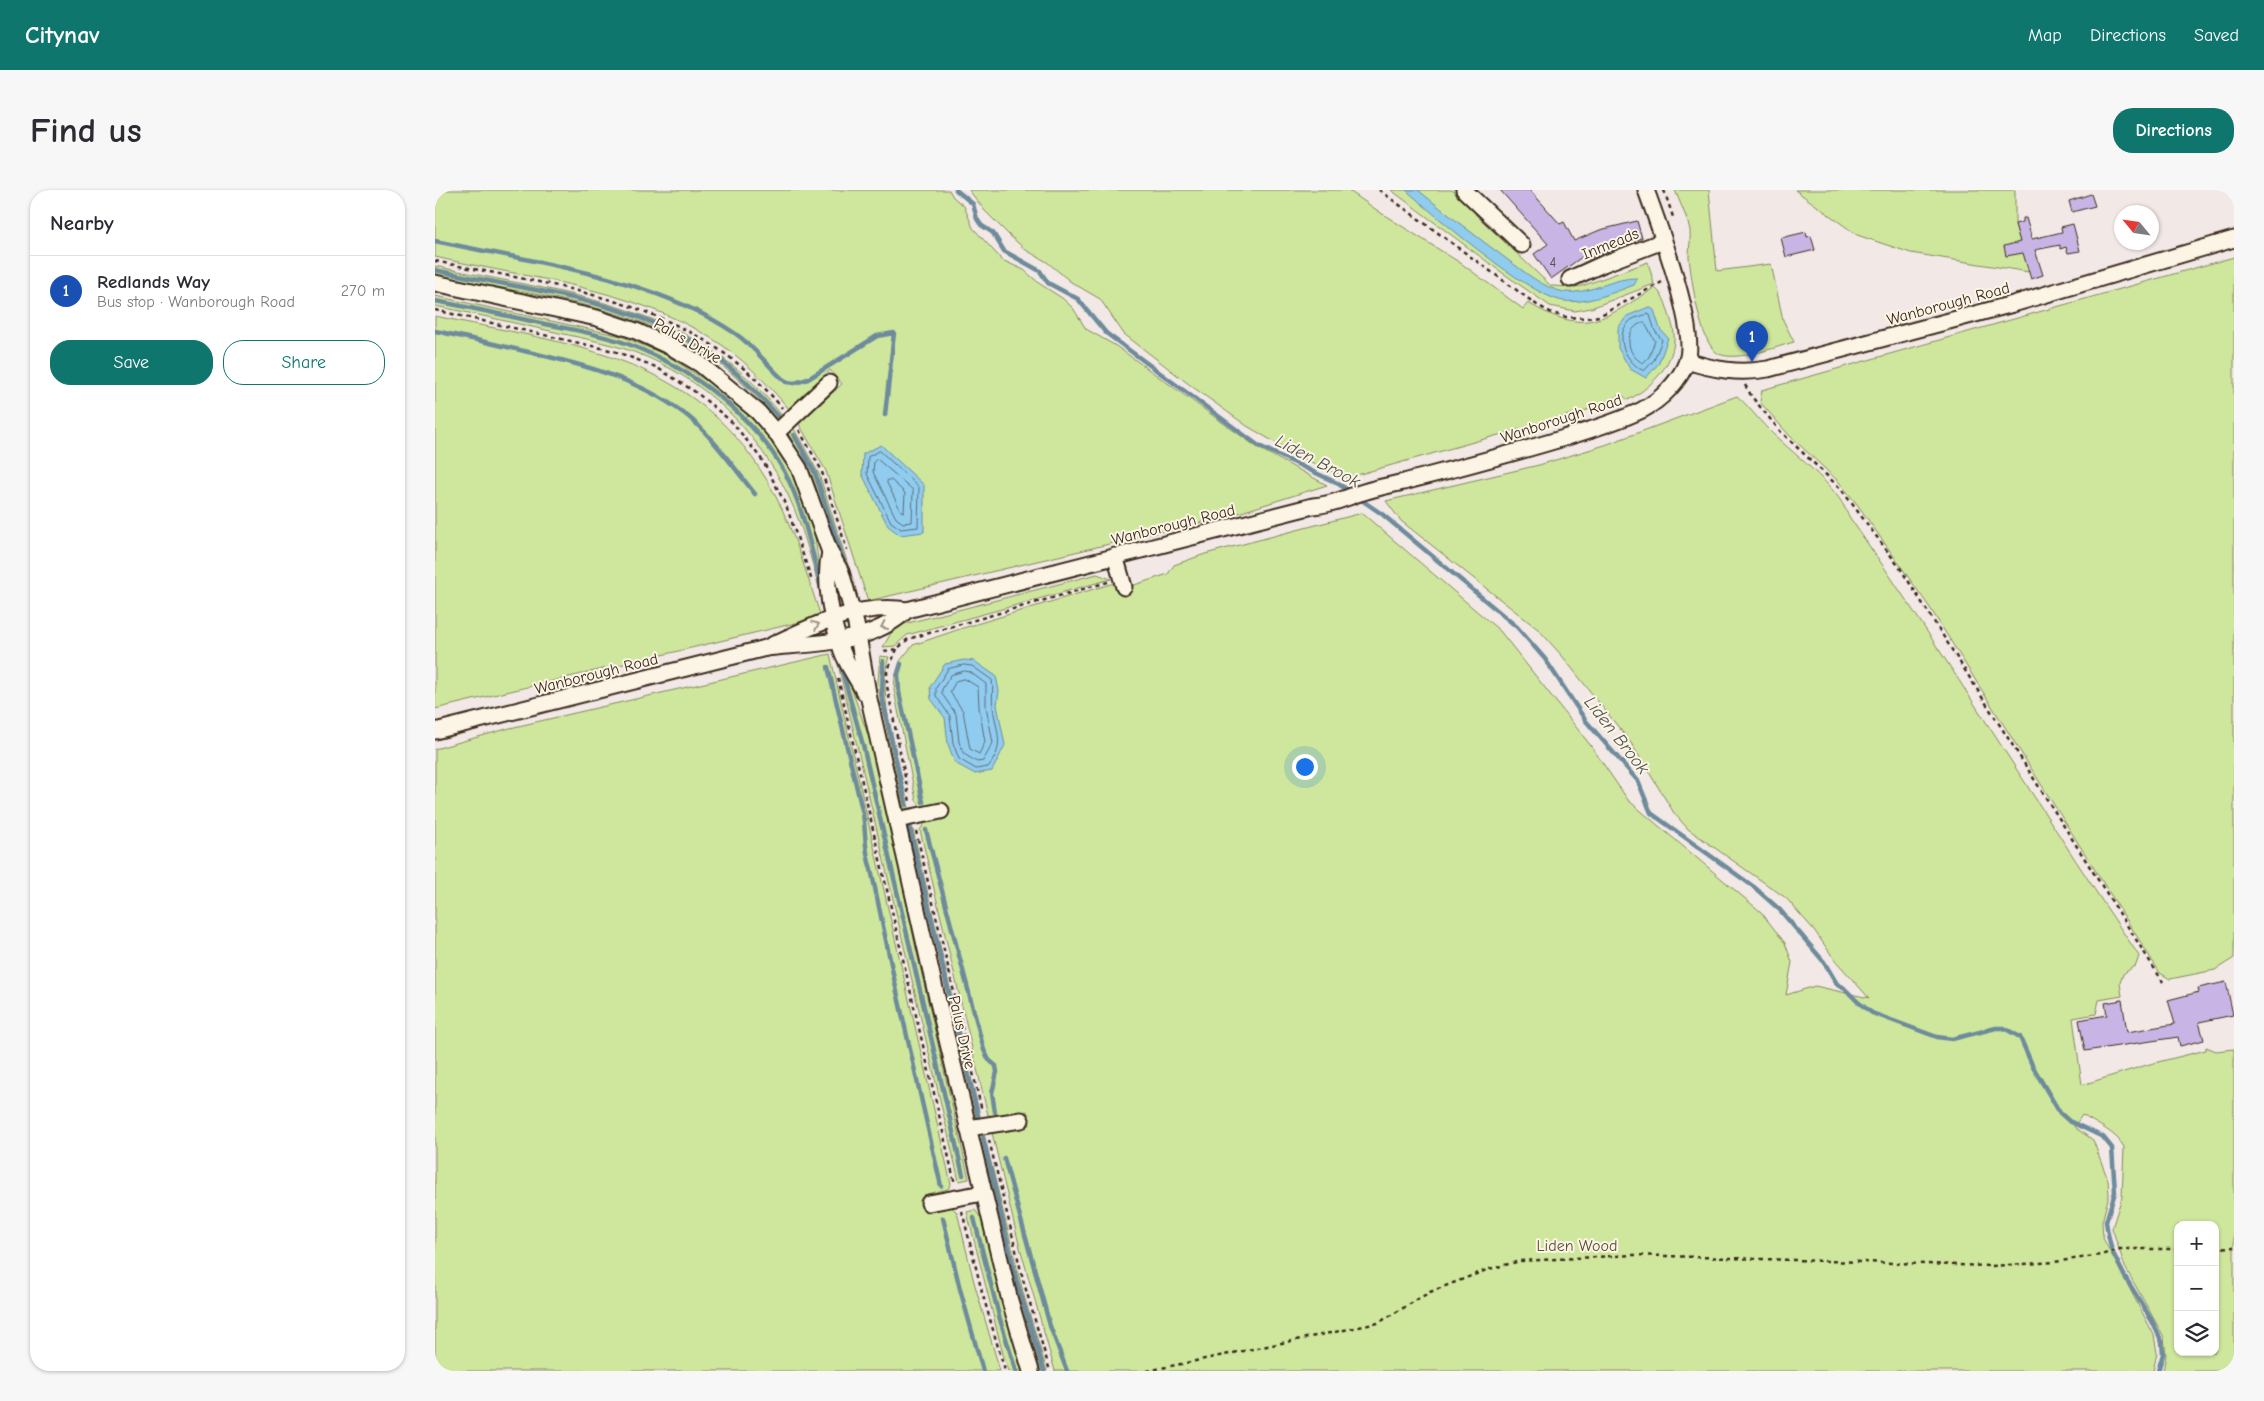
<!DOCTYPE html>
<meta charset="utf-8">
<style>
:root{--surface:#fff;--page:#f7f7f7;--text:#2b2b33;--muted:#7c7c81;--line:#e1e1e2;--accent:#0f766e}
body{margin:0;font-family:"Comic Neue",sans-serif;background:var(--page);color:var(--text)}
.controls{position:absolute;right:15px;bottom:15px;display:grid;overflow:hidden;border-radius:10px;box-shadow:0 1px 4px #0004}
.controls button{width:45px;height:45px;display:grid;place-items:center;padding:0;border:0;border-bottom:1px solid var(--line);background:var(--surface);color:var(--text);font:25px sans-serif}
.compass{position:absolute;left:1679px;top:15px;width:45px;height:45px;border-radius:50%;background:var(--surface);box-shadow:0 1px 4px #0004;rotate:299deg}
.you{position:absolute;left:869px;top:576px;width:18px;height:18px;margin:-12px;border:4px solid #fff;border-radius:50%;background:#1a73e8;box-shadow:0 0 0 8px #1a73e833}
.badge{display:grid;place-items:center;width:32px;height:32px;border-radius:50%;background:var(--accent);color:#fff;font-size:16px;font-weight:700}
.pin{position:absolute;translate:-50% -41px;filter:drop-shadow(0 1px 2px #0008)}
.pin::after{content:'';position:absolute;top:26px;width:18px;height:15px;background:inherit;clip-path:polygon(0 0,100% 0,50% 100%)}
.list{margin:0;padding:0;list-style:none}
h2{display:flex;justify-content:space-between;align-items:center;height:65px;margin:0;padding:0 20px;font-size:21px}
h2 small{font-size:16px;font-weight:400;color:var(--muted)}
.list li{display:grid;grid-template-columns:32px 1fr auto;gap:15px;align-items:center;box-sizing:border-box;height:70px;padding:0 20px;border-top:1px solid var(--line)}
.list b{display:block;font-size:19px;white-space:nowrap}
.list p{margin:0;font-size:16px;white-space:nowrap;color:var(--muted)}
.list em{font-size:16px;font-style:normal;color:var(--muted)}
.actions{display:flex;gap:10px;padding:15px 20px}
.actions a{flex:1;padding:11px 0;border:1px solid var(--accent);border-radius:20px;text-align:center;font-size:18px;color:var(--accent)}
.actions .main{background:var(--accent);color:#fff}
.icon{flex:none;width:28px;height:28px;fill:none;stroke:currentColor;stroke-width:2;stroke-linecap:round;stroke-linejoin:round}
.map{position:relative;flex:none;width:1799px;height:1181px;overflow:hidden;border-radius:20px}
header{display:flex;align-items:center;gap:30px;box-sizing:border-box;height:70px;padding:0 25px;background:var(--accent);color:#fff}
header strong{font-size:24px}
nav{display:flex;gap:28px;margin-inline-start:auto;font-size:18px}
.intro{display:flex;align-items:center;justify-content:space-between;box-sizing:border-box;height:120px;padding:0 30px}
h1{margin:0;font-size:35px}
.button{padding:12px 22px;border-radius:20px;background:var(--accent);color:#fff;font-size:18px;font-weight:700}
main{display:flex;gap:30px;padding:0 30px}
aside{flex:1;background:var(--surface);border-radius:20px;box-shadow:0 1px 4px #0004}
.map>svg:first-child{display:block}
</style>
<header>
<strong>Citynav</strong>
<nav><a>Map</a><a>Directions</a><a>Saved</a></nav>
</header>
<div class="intro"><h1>Find us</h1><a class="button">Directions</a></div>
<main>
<aside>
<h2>Nearby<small></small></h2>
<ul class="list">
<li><span class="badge" style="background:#1a4fb4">1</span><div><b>Redlands Way</b><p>Bus stop · Wanborough Road</p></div><em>270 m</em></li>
</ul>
<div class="actions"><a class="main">Save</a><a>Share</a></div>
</aside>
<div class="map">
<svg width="1799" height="1181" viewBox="0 0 1799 1181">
<rect width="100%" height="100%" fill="#f2e8e5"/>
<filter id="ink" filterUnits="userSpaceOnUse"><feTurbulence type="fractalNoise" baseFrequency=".02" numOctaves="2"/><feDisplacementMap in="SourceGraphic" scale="10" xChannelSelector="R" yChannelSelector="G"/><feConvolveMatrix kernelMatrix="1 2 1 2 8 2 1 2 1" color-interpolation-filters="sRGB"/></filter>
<g filter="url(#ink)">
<g fill="#cee79d" stroke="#84885e" fill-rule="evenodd">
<path d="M0 0H514L518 7 529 16 538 38 567 70 589 80 605 94 627 108 638 118 651 139 681 156 823 258 892 295 797 325 433 411 391 281 364 234 407 194 395 180 354 219C331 192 306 166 276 148 194 97 92 88 0 67Z"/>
<path d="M534 0H913L946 23 1027 74 1088 119 1093 113C1152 147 1168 129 1220 98 1228 105 1230 111 1233 121 1236 131 1240 140 1239 151 1237 177 1214 199 1193 210L1186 204 1159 218 911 288 865 267 812 236 755 195 689 144 665 109 636 92 612 72 591 60 574 45 550 21Z"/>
<path d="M956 0H1017L1043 20 1040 24 1116 96 1139 97 1147 96 1213 72 1219 94 1156 118 1140 121 1115 116 1062 79Z"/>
<path d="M1240 0H1274L1282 81 1336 74 1348 130 1359 152C1341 157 1302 172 1284 164 1265 156 1256 87 1254 67 1254 58 1256 48 1255 40 1252 27 1245 13 1240 0Z"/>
<path d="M1360 0H1580V34L1594 82 1476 63 1422 45Z"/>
<path d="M1799 67V768L1780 780 1735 789 1725 783 1495 418 1422 314 1403 291 1354 245 1325 212 1327 200Z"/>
<path d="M0 76C130 105 260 112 348 227L343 230C321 206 296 180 267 161 192 114 85 103 0 85Z"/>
<path d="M0 106 186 146 231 165 281 197 328 239 356 279 379 339 389 417C379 380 370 340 353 305 321 239 269 188 199 162 171 152 141 147 111 140 74 132 37 123 0 116Z"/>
<path d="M0 126C137 155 266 165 339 303 360 342 372 386 386 427L0 519Z"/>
<path d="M1302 206C1313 215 1321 227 1331 237 1354 261 1403 295 1413 325 1514 469 1605 620 1704 766L1701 775 1688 784 1685 793 1687 806 1664 810 1661 824 1638 828 1647 895 1715 874 1771 860V857L1781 861 1799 859V1181H1728L1731 1165 1729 1147 1690 1077 1677 1038 1687 1007 1689 957C1681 942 1661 934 1647 925L1639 937 1658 950 1673 990 1674 1005 1667 1032 1668 1048 1719 1145 1722 1163 1718 1181H620L584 1054 557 943 562 940 595 935 592 921 560 927 553 925 485 640 492 630 490 617 485 616 481 610 459 500 460 487 465 471 478 455 528 438 679 393 681 401 733 384 739 375 770 364 927 323 1065 441 1156 556 1193 610 1326 722 1350 753 1357 772 1351 805 1380 796 1434 808 1400 770 1379 740 1351 708 1253 639 1239 623 1196 553 1128 467 1104 440 966 331 951 311 1104 275 1170 255ZM1743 1035H1780V1162H1743Z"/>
<path d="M359 239 384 284 423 406 418 407 377 285 353 243Z"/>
<path d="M662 384 676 389 472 445 460 456 448 457 456 443 469 434Z"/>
<path d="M395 464 516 994 513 999 489 1005 493 1022 516 1017 521 1021 523 1026 539 1092 565 1181H0V559L75 538Z"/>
<path d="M445 466 454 467C440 500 466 581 474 618L469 619 445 509 443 492Z"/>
<path d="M406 469 443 573 481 759 534 989 524 991 402 470Z"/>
<path d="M477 636 545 926 541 927 473 637Z"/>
<path d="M549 944 589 1106 612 1181H606L571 1063 544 945Z"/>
<path d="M540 1020 546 1028 568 1115 587 1181H574L568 1164 532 1022Z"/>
</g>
<g fill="#90ccf0" stroke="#6e8b9c">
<path d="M971 0H983C1012 24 1042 47 1073 70 1090 82 1108 98 1129 102 1155 105 1178 87 1203 88L1199 95C1177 103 1153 114 1129 111 1095 107 1000 26 971 0Z"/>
<path d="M1214 117 1219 120 1225 139 1233 148 1224 173 1211 188 1195 179 1183 158V138L1192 126Z"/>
<path d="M446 255 489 295V342L465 345 453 336 427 284 428 264Z"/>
<path d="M529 470 539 471 561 486 564 501 562 515 570 555 557 581 540 584 520 573 513 554 510 528 496 509 495 497 510 474Z"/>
</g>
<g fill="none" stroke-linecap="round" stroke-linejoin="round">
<g stroke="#5d6b72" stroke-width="1">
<path d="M1212 124 1215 125 1220 141 1227 150 1219 170 1209 181C1192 173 1178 148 1194 132 1198 127 1206 127 1212 124Z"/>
<path d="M1209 132 1220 151 1214 167 1208 173C1191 165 1187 139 1209 132Z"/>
<path d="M445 261 484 297 483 337 466 339 456 332 432 284 433 267Z"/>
<path d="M442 269 478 300 477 332 468 333 461 328 438 282 439 272Z"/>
<path d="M453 290H456L470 303 469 322 466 321 452 293Z"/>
<path d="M529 475 537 476 557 490C559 499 556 508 558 517 561 542 571 555 553 577L541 579 524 569 518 553 515 526 501 506V498L513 479Z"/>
<path d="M530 481 535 482 551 494V516L558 553 548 571 542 572 529 564 524 552 521 524 507 504V499L516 485Z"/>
<path d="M530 489 543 497 544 517 550 552 544 564 535 559 528 521 515 502 521 491Z"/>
</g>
<g stroke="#6e8b9c" stroke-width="4.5">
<path d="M521 0 538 14 542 29 546 35 558 43 569 61 605 81 613 93 643 109 671 143 824 256 902 293 916 302"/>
<path d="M0 51C98 72 217 86 301 144 320 157 333 177 351 192L360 193 373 189 442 146 459 143 450 225"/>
<path d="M0 80C89 100 188 108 268 158 297 176 321 201 343 226"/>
<path d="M0 111C38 118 77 127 115 135 141 140 168 145 193 154 255 178 316 222 349 281 369 318 376 359 387 400"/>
<path d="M0 141C30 147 59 154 89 161 146 174 202 188 250 224 274 242 301 280 320 304"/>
<path d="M359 245 380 283 411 378"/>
<path d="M922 307 947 324 1082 437 1110 469 1151 531 1203 591 1216 623 1319 697 1345 720 1389 772 1402 794 1408 797 1423 812 1437 823 1502 847 1517 849 1561 838H1569L1585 847 1598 877 1625 923 1634 931 1668 947 1677 958 1680 1002 1671 1032 1673 1044 1677 1061 1689 1085 1717 1131 1727 1152 1728 1164 1723 1181"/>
<path d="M448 471 447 506 471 615"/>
<path d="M405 473 428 555 528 985"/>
<path d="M466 474 463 484 464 502 488 612"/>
<path d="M393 477 428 624C431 643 429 660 436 679L460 793 506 996"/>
<path d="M475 639 543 925"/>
<path d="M491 640 549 860 554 870 561 876 562 882 557 903 560 922"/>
<path d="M548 948 582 1092 609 1181"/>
<path d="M569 968 615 1136 632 1181"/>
<path d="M508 1028 525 1099 548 1181"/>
<path d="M539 1028 564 1126 581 1181"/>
</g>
</g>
<g fill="#c9b5e5" stroke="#3b2a1e">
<path d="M1065 0H1095L1125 34 1129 32 1139 51 1165 40 1202 31 1207 48 1172 58 1173 61 1148 71 1147 67 1116 89 1099 64 1113 54Z"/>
<path d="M1656 4 1660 16 1637 22 1634 11Z"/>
<path d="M1588 28H1591L1597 49 1627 42 1626 37 1638 34 1645 61 1633 63 1631 57 1625 59V55L1600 60 1608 85 1596 89 1588 63 1571 66 1569 56 1585 52 1580 34 1588 32Z"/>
<path d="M1371 42 1372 47 1376 46 1380 60 1351 67 1346 48Z"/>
<path d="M1791 792 1798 825 1764 832 1769 850 1745 856 1743 847 1650 861 1644 830 1672 825 1670 813 1687 810 1692 842 1740 834 1733 810 1764 802 1763 798Z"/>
</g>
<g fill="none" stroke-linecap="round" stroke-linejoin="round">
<g stroke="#3b2a1e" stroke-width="19">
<g id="minor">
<path d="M1029 0 1087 55"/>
<path d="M1135 89 1168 74 1228 51"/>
<path d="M0 93 162 128 201 141 238 158 265 174 323 222 341 243 364 278 395 362 406 382 421 434 434 509 503 812 575 1111 596 1181"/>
<path d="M1252 171C1280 180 1304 184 1333 179L1578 114 1799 49"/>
<path d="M341 243 394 193"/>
<path d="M395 362C388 391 397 432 407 461 412 475 422 488 429 502"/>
<path d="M680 366 689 397"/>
<path d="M331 458C374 437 423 412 472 420L878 316C892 315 901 312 914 307 931 300 951 296 969 292 1022 278 1076 264 1129 248 1155 240 1182 232 1207 220 1226 210 1245 191 1252 171 1263 140 1223 33 1211 0"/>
<path d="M0 541 331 458C378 453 435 455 472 420"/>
<path d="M462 630 506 621"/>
<path d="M533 938 586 930"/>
<path d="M494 1013 548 1003"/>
</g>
</g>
<g stroke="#3b2a1e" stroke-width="2.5" stroke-dasharray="4 4" stroke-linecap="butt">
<path d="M944 0 1102 115 1117 123 1131 127 1152 128 1164 126 1227 92"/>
<path d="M1229 0 1238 27"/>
<path d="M0 71C126 98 261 110 347 218"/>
<path d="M0 120 179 161 221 177 262 203 298 233 328 271 351 315 377 391"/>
<path d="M1310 195 1317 207 1346 242 1406 299 1465 378 1728 792"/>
<path d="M364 240 386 279 412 360"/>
<path d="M462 459 452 482V496L475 612"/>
<path d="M449 461 462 459 473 449 673 392"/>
<path d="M403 488 520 994"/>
<path d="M481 641 547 921"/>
<path d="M554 950 589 1093 615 1181"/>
<path d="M527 1021 547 1102 570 1181"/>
<path d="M1780 1058 1799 1057"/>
<path d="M712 1181 943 1133 995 1102 1054 1079 1085 1071 1198 1065 1555 1076 1619 1072 1666 1065 1685 1059H1743"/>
</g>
<use href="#minor" stroke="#fcf5e5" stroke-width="15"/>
</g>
<defs><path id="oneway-chevron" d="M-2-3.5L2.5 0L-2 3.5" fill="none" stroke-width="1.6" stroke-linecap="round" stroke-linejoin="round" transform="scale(1.25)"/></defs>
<g stroke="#9c9082">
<use href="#oneway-chevron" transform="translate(381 435) rotate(-22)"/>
<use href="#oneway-chevron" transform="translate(449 436) rotate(155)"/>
</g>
</g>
<g text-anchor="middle" stroke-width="4" stroke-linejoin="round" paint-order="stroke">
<g font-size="14" fill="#5e4d50">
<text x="1118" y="77">4</text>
</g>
<g font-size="16" fill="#3b2a1e" stroke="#fcf5e5">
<text transform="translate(1175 53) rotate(-22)" y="6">Inmeads</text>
<text transform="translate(1513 113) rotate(-15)" y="6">Wanborough Road</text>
<text transform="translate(253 150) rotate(30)" y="6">Palus Drive</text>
<text transform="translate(1126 228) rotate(-18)" y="6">Wanborough Road</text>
<text transform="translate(738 334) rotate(-14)" y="6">Wanborough Road</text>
<text transform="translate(161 483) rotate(-14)" y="6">Wanborough Road</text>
<text transform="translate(528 842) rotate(77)" y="6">Palus Drive</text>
</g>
<g font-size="16" fill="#585037" stroke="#fcf5e5">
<text x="1142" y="1061">Liden Wood</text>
</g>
<g font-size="18" font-style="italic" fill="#505252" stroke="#fcf5e5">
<text transform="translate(883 271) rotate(28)" y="6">Liden Brook</text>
<text transform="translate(1182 545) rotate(52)" y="6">Liden Brook</text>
</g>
</g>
</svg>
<div class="controls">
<button>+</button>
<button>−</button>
<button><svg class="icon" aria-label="layers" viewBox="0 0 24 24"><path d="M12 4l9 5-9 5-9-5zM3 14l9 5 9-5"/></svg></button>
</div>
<svg class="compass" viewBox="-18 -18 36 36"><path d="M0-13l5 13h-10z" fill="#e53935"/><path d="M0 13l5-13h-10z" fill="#7c7c81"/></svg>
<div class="you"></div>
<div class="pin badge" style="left:1317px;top:172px;background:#1a4fb4">1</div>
</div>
</main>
